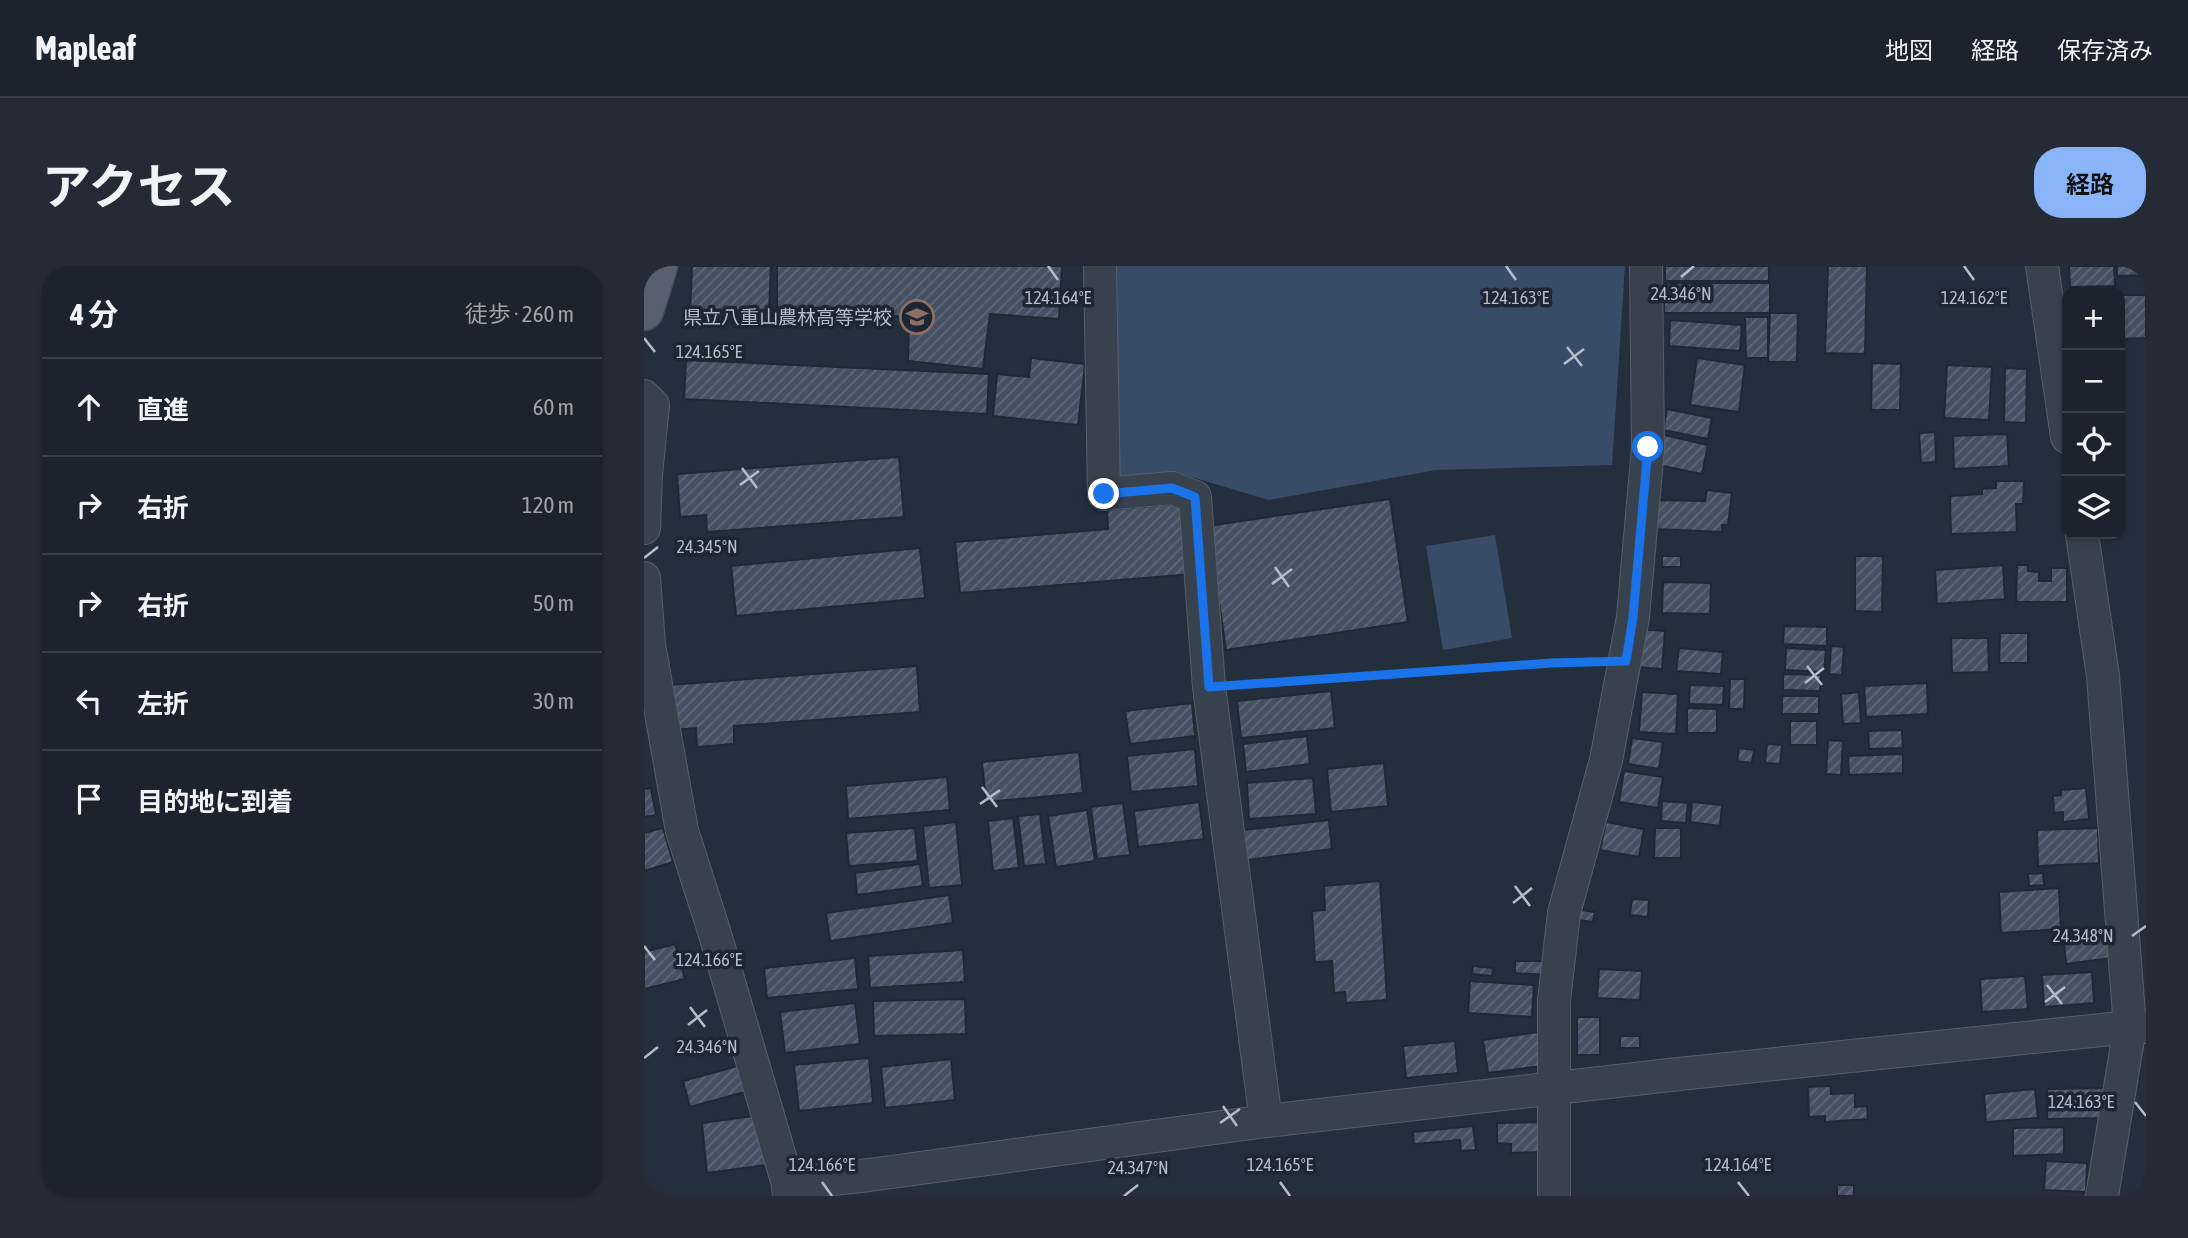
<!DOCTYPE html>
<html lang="ja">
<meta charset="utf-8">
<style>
:root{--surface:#1b232e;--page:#242b36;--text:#f1f3f6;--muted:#a0a4aa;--line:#39404a;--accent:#8ab4f8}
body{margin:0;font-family:"Asap Condensed","Noto Sans JP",sans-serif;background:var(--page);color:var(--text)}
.controls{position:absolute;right:21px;top:21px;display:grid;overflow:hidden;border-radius:14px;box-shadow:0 2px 5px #0004}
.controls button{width:63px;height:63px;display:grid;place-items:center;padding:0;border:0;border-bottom:2px solid var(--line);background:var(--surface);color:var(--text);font:35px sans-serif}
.stop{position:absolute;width:21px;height:21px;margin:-16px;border:5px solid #1a73e8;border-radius:50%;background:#fff}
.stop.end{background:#1a73e8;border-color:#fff;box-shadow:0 2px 7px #0008}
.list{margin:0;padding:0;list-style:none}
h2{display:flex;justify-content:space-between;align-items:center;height:91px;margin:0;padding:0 28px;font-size:30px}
h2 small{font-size:23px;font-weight:400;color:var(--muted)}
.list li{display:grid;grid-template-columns:46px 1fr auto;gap:21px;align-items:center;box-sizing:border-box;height:98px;padding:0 28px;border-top:2px solid var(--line)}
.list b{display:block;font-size:26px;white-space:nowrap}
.list em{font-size:23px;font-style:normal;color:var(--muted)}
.icon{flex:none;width:38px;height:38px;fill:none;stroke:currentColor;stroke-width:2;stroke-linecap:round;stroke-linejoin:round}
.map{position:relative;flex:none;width:1502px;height:930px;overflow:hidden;border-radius:28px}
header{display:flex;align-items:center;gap:42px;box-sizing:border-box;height:98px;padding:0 35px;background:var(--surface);border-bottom:2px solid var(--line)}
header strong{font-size:33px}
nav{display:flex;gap:38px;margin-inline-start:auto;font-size:24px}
.intro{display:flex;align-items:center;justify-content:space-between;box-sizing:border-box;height:168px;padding:0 42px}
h1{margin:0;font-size:49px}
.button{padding:18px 32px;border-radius:28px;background:var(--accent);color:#111;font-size:24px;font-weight:700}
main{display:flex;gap:42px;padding:0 42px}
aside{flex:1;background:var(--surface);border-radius:28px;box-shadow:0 2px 5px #0004}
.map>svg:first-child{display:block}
</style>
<header>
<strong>Mapleaf</strong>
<nav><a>地図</a><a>経路</a><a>保存済み</a></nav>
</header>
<div class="intro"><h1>アクセス</h1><a class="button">経路</a></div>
<main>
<aside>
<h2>4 分<small>徒歩 · 260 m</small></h2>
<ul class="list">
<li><svg class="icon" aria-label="ahead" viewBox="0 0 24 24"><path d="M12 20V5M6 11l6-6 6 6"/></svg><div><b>直進</b></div><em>60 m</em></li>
<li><svg class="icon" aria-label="right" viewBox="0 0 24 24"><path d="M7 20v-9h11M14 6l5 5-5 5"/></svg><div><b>右折</b></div><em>120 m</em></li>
<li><svg class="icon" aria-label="right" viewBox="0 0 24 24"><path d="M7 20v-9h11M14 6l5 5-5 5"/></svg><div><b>右折</b></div><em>50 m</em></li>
<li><svg class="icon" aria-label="left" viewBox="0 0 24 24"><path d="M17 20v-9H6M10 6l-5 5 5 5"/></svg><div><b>左折</b></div><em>30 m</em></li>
<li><svg class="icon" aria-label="arrive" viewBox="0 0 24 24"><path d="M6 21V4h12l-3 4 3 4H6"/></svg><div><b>目的地に到着</b></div></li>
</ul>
</aside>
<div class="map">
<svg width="1502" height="930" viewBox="0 0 1502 930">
<defs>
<pattern id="building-hatch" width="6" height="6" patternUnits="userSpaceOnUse" patternTransform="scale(1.75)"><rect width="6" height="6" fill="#455162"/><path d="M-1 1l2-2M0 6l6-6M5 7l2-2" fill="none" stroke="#5d6877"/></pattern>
</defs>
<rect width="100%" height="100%" fill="#242f3e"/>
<g fill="#394c67">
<path d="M473 0H981L968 199 792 204 625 234 531 206 475 210Z"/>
<path d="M851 269 868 372 799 384 782 280Z"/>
</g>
<g fill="url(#building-hatch)" stroke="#1f2835" stroke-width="2">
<path d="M48 0H127L125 45 72 44V48H46Z"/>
<path d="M133 0H418L415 53 346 48 339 103 264 95 265 51 133 43Z"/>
<rect x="1021" y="0" width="104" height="15"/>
<path d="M1184 0H1223L1221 88 1181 87Z"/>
<path d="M1425 0H1470L1471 20 1426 21Z"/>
<path d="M1473 0H1502V9L1473 10Z"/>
<rect x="1020" y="17" width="106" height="30"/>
<path d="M1476 29H1502V72L1476 73Z"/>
<path d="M1126 47H1154L1153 96H1124Z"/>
<path d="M1101 51H1124V92H1102Z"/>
<path d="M1026 54 1098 59 1096 85 1025 80Z"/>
<path d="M387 92 441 98 434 159 349 150 353 108 385 111Z"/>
<path d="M1053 92 1101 99 1095 146 1046 139Z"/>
<path d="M42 94 345 108 343 148 40 133Z"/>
<path d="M1228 97 1257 98 1256 144H1227Z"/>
<path d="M1303 99 1348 101 1345 154 1300 152Z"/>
<path d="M1361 102 1383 103 1382 157 1360 156Z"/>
<path d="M1023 143 1068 152 1064 173 1019 164Z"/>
<path d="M1291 166 1292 196 1277 197 1275 167Z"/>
<path d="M1363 168 1365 200 1310 203 1309 170Z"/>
<path d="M1020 169 1064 179 1058 208 1014 199Z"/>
<path d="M255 191 260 251 63 266 62 249 36 251 33 208Z"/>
<path d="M1352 215H1380L1379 238H1372L1373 266 1307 268 1306 230 1338 228V223L1352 222Z"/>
<path d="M1063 224 1088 227 1084 259H1078V266L1011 263 1012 234 1061 235Z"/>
<path d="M746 233 764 356 582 384 564 260Z"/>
<path d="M543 237 549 308 316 327 311 276 464 263 463 244Z"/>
<path d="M276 282 281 332 92 350 87 300Z"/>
<rect x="1018" y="290" width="19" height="11"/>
<path d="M1211 290H1239L1238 346 1211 345Z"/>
<path d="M1359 299 1361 333 1293 338 1291 304Z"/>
<path d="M1373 299H1384V305L1395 306V315H1407V302H1423V336H1372Z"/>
<path d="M1019 316 1067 317 1066 348 1018 347Z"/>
<path d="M1140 360 1183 361V380L1139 378Z"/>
<path d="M996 363 1021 365 1018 403 992 401Z"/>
<path d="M1356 367H1384V397H1355Z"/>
<path d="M1307 372H1344L1345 406 1308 407Z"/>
<path d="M1187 380 1200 381 1198 409 1185 408Z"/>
<path d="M1035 382 1079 386 1077 408 1032 405Z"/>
<path d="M1142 382 1182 384 1180 406 1141 404Z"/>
<path d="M273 400 276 446 90 460V478L53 481 52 462 29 464 26 419Z"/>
<path d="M1139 408 1177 409 1176 425 1139 424Z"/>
<path d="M1086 413H1101L1100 443H1085Z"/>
<path d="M1283 417 1284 448 1222 451 1220 420Z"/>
<path d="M1046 419 1080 420 1079 439 1045 438Z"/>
<path d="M687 425 691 462 597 472 593 435Z"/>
<path d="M998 426 1034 428 1032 468 995 466Z"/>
<path d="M1215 426 1217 457 1199 458 1197 428Z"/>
<rect x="1138" y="430" width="37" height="18"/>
<path d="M548 437 551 470 486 478 481 445Z"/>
<path d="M1043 442 1073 443V467H1043Z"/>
<rect x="1146" y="455" width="27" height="24"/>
<path d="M1258 464 1259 482 1225 483 1224 465Z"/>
<path d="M663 470 666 498 602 506 599 478Z"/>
<path d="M988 472 1019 476 1015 503 984 498Z"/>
<path d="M1184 474 1199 475 1197 509 1182 508Z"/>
<path d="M1123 478 1138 479 1136 498 1121 497Z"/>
<path d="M1095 482 1110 484 1108 497 1093 495Z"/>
<path d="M551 483 554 520 487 526 483 490Z"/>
<path d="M435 486 439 527 342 536 338 496Z"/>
<path d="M1259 488V507L1205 509 1204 490Z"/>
<path d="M740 497 744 540 687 546 683 503Z"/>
<path d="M980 505 1019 511 1014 542 975 536Z"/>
<path d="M303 511 306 544 204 553 202 520Z"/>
<path d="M669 512 672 548 605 553 603 517Z"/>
<path d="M7 522 12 549 0 551V523Z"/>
<path d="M1442 522 1445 553 1419 556V546L1410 547 1409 530 1417 529V524Z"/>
<path d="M1018 535 1044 537 1042 557 1017 555Z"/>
<path d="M555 536 560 573 494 581 490 545Z"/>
<path d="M1048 536 1078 539 1076 560 1046 556Z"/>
<path d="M479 537 486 589 453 593 447 541Z"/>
<path d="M443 544 451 595 412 601 404 550Z"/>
<path d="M396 548 402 598 380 600 374 550Z"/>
<path d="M369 552 375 602 349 605 344 555Z"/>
<path d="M685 554 688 583 603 594 600 564Z"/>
<path d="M312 556 318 619 285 622 279 560Z"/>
<path d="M962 556 1000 563 995 591 956 584Z"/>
<path d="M19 562 29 596 0 605V567Z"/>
<path d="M271 562 274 595 205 600 202 567Z"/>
<path d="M1011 562H1037V592H1010Z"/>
<path d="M1454 562 1455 597 1394 600 1393 564Z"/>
<path d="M276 598 279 620 213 629 211 607Z"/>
<path d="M1399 607 1400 619 1385 620 1384 608Z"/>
<path d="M736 615 743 734 702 737 701 726 690 727 688 695 671 696 668 645 681 644 680 620Z"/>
<path d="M1415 622 1417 663 1357 667 1355 626Z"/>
<path d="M305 629 309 657 186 675 182 647Z"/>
<path d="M988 633 1005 634 1004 651 986 649Z"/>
<path d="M929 643 951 646 949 656 927 653Z"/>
<path d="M1464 662 1467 692 1422 698 1419 667Z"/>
<path d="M31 678 41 713 0 723V686Z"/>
<path d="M319 684 321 716 226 722 224 690Z"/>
<path d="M211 692 214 723 123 732 120 702Z"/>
<path d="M871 695H904L903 709 871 707Z"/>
<path d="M829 700 849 702 848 710 828 708Z"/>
<path d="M955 703 998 705 996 734 953 732Z"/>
<path d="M1448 706 1450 737 1400 741 1398 709Z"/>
<path d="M1381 710 1384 743 1338 746 1336 713Z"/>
<path d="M826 715 890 719 888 751 824 747Z"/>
<path d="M321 733 322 768 230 770 229 735Z"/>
<path d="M211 737 216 778 141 787 136 746Z"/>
<rect x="933" y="751" width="23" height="38"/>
<path d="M894 766 898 800 844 807 839 774Z"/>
<rect x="976" y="770" width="20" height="12"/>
<path d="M811 775 814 807 762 812 759 780Z"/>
<path d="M225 792 229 837 155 845 150 799Z"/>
<path d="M307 793 311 834 241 842 237 801Z"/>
<path d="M101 798 108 824 46 841 39 815Z"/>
<path d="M1187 820V828L1211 827V841L1223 840 1224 853 1181 856V850L1165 851 1164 821Z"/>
<path d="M1460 822 1461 852 1403 853V823Z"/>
<path d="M1391 823 1394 852 1342 856 1340 828Z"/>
<path d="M117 849 122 899 63 907 58 857Z"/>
<path d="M900 856V886L867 887V878L853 877V857Z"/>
<path d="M829 860 832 884 817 885 816 874 770 878 769 866Z"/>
<path d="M1420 861V888L1369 890V862Z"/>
<path d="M1402 895 1443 897 1442 926 1400 924Z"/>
<rect x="1193" y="919" width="17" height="11"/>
</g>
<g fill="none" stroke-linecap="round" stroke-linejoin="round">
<g stroke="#565f6c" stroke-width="34">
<g id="minor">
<path d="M456 0 460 228 528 222 551 231 565 421 622 855"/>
<path d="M1398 0 1423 171"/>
<path d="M0 130 9 139 2 209 0 262"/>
<path d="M1438 268 1459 410 1486 761 1458 930"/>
<path d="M0 312 5 379 38 565 70 665 144 918 145 930"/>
<path d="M144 918 225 909 622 855 1035 808 1486 761H1502"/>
<path d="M910 930V735L920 647 962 494 989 351 1004 181 1002 0"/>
</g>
</g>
<g stroke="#414a57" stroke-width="41">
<path id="major" d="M0 45 14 0"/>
</g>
<path stroke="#44595c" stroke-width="4.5" stroke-dasharray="5 5" stroke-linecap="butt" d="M591 419 907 397 956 396"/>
<use href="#minor" stroke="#38414e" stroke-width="32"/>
<use href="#major" stroke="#56606e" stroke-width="38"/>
</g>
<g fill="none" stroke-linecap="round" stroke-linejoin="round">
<path stroke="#1a73e8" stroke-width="9" d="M460 228 528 222 551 231 565 421 907 397 982 395 989 351 1004 181"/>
</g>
<path fill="none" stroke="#b4bcc9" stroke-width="2.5" d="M404 0 414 14M862 0 872 14M1320 0 1330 14M1037 11 1050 0M0 72 11 86M923 81 938 100M920 98 940 83M98 202 113 222M96 219 115 205M0 292 14 281M631 301 645 321M628 318 648 303M1163 400 1178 419M1161 417 1180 402M338 521 353 541M336 538 356 524M871 620 886 640M869 637 888 622M1488 670 1502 660M0 680 11 694M1403 719 1418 738M1401 736 1421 721M46 741 61 761M44 759 63 744M0 792 14 781M1491 836 1502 850M579 840 593 860M576 857 596 843M178 916 188 930M636 916 646 930M1094 916 1105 930M480 930 494 919"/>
<defs>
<g id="school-ring" transform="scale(1.75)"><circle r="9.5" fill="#1d2633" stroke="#8d6e63" stroke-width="1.5"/><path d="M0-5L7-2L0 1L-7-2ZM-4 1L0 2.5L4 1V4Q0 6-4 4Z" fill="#8d6e63"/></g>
</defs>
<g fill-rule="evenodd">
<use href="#school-ring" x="273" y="51"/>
</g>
<g text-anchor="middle" stroke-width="7" stroke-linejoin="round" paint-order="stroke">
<g font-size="19" fill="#b4bcc9" stroke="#1d2633" text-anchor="end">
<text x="248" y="58">県立八重山農林高等学校</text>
</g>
</g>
<g font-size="18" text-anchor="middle" fill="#b4bcc9" stroke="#1d2633" stroke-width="7" stroke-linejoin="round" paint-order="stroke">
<text x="1037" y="34">24.346°N</text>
<text x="414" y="38">124.164°E</text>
<text x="1330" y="38">124.162°E</text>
<text x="872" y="38">124.163°E</text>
<text x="65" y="92">124.165°E</text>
<text x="63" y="287">24.345°N</text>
<text x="1439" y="676">24.348°N</text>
<text x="65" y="700">124.166°E</text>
<text x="63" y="787">24.346°N</text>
<text x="1437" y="842">124.163°E</text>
<text x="178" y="905">124.166°E</text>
<text x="636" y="905">124.165°E</text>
<text x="1094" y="905">124.164°E</text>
<text x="494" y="908">24.347°N</text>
</g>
</svg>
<div class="controls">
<button>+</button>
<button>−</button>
<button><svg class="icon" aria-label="locate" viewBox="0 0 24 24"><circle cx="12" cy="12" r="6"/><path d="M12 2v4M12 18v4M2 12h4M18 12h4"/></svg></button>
<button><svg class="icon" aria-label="layers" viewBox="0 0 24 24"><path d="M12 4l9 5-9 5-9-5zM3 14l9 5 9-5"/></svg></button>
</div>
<div class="stop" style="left:1004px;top:181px"></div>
<div class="stop end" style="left:460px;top:228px"></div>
</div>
</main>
